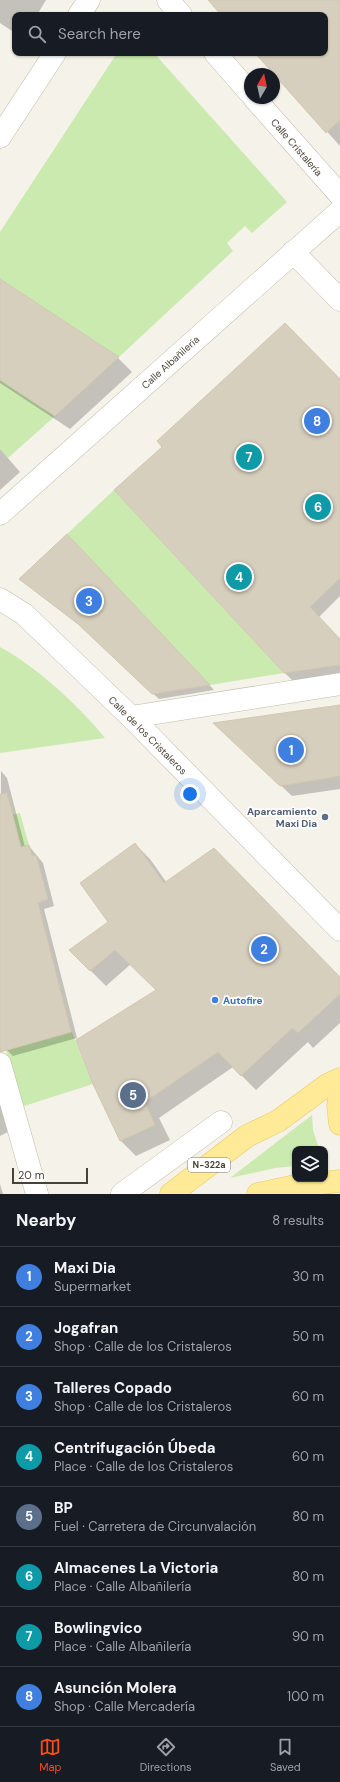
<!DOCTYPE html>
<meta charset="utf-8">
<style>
:root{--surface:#171b24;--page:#20242c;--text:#f1f3f6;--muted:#9ea1a6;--line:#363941;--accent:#ff4b15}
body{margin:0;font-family:"DM Sans",sans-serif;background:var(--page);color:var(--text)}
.controls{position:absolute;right:12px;bottom:12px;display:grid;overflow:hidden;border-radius:8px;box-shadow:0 1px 3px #0004}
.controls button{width:36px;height:36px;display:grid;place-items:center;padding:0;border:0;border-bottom:1px solid var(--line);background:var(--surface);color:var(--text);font:20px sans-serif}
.compass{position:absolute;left:244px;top:68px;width:36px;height:36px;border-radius:50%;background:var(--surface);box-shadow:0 1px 3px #0004;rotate:9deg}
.scale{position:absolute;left:12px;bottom:10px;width:76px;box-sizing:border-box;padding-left:4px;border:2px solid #494337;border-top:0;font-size:11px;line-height:14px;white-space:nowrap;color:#494337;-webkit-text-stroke:3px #fff;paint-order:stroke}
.you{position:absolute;left:190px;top:794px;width:14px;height:14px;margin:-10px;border:3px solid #fff;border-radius:50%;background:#1a73e8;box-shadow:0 0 0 6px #1a73e833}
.badge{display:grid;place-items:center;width:26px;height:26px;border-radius:50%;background:var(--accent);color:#fff;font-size:13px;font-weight:700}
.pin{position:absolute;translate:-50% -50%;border:2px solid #fff;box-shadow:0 1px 4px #0006}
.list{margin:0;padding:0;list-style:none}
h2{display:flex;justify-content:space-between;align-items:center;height:52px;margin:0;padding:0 16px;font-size:17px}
h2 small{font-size:13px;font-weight:400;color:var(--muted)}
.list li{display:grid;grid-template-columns:26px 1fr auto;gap:12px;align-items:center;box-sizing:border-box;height:60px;padding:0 16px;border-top:1px solid var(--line)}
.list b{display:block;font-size:15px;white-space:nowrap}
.list p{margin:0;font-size:13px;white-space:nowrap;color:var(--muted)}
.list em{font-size:13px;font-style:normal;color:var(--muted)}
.icon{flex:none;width:22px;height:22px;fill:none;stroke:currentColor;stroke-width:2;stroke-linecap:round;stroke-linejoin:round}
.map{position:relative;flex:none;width:340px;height:1194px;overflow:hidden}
.search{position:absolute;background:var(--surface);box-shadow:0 1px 3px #0004;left:12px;right:12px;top:12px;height:44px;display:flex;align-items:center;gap:10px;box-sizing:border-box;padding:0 14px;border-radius:8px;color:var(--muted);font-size:15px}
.sheet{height:532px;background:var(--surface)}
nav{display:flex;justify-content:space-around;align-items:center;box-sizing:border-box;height:56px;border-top:1px solid var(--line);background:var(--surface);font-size:11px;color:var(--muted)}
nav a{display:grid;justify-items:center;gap:2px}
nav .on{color:var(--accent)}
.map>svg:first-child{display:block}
</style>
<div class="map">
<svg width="340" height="1194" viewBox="0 0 340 1194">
<rect width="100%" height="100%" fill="#f5f2e9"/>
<g fill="#cbeab0">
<path d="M117 53H154L287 202 252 233 245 226 227 243 233 251 119 357 0 279V232Z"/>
<path d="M0 379 55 416 8 458 0 449Z"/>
<path d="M114 490 284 673 210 685 67 534Z"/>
<path d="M0 647C37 667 79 706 105 738L0 753Z"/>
<path d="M20 813 32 856 0 866V818Z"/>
<path d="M72 1032 93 1084 21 1107 6 1050Z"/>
<path d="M312 1115 313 1130 319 1149H295V1166L275 1168 230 1178Z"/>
</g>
<g fill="#0003">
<path d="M0 0H46L37 15H15V33L0 23Z"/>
<path d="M218 0H340V146L256 53H325V15H222Z"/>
<path d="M0 280 118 358 132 372 70 429 0 383Z"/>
<path d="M340 381V596L319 617 340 640V675L294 682 285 673Z"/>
<path d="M0 449 20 472 0 490Z"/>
<path d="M73 541 214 690 159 699 84 629 20 579Z"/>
<path d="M340 706V789L292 796 226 734Z"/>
<path d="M1 771 7 778 25 847 29 846 43 863 54 906 44 909 77 1038 13 1056 7 1050 0 1025Z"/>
<path d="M135 844 150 859 167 883 340 978V1023L313 1048 308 1042 256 1090 233 1067 159 1118 170 1140 136 1156 121 1141 157 990 131 964 106 986 70 950 110 922Z"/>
<path d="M0 1094 10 1131 0 1136Z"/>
<path d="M0 1184 3 1194H0Z"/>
</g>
<g fill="#d7cfbe" stroke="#d2c7b0">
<path d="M208 0H340V120L326 133 255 53H325V15H221Z"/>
<path d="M0 279 119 357 55 416 0 380Z"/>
<path d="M285 323 340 379V578L310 607 340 639V665L284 673 114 490 162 447 157 441Z"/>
<path d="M67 534 210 685 152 694 77 623 19 579Z"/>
<path d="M340 705V776L280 786 213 723Z"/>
<path d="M7 793 21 847 29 845 32 856 36 855 48 899 38 903 71 1032 0 1052V794Z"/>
<path d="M135 843 164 883 214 848 340 977V994L298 1033 292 1028 241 1076 218 1052 145 1102 155 1125 120 1141 93 1084 76 1040 156 990 115 950 90 971 69 950 108 922 80 883Z"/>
</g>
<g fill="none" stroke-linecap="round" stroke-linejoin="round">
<g stroke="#c1bbab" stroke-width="23">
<g id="minor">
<path d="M168 0 181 15"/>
<path d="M79 15 89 0"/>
<path d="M215 53 250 93"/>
<path d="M254 98 340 195"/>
<path d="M0 137 55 53"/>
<path d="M293 252 340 300"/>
<path d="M0 514 340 211"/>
<path d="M0 599 24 614 131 717 340 930"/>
<path d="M131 717 340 684"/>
<path d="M0 1064 37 1194"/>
<path d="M122 1194 221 1122"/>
</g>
</g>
<g stroke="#e7ca64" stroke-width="23">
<g id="major">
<path d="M340 1094 338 1106 340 1124"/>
<path d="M171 1194 247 1136 278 1121 327 1085 340 1079"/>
<path d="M258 1194 295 1186 340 1181"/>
</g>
</g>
<use href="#minor" stroke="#fff" stroke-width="22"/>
<use href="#major" stroke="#ffea97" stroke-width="22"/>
</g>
<circle fill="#5c6f8a" stroke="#fff" stroke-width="1.5" cx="325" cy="817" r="4"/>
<circle fill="#3f7fe0" stroke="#fff" stroke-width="1.5" cx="215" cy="1000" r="4"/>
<g text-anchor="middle" stroke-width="3.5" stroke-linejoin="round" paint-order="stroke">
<rect fill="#fff" stroke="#807b73" stroke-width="1" x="188" y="1158" width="42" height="14" rx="3"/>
<g font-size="9" font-weight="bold" fill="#494337">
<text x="209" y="1168">N-322a</text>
</g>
<g font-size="10" fill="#494337" stroke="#fff">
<text transform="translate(297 147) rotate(49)" y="4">Calle Cristalería</text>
<text transform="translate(170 362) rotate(-42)" y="4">Calle Albañilería</text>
<text transform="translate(148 735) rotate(45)" y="4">Calle de los Cristaleros</text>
</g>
<g font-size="10" font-weight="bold" fill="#4e5e75" stroke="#fff" text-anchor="end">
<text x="317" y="815">Aparcamiento<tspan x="317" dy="12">Maxi Dia</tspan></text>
</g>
<g font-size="10" font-weight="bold" fill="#366cbe" stroke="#fff" text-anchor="start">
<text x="223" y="1004">Autofire</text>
</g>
</g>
</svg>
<div class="controls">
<button><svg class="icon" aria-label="layers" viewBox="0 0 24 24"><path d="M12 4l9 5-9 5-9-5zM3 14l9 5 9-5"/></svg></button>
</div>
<svg class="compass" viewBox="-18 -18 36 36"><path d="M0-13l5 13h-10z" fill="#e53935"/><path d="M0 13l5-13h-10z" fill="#9ea1a6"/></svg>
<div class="scale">20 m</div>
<div class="you"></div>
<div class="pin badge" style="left:291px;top:750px;background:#3f7fe0">1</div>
<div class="pin badge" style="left:264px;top:949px;background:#3f7fe0">2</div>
<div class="pin badge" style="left:89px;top:601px;background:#3f7fe0">3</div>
<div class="pin badge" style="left:239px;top:577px;background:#0f9aa8">4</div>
<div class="pin badge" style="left:133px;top:1095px;background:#5c6f8a">5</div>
<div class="pin badge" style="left:318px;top:507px;background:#0f9aa8">6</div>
<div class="pin badge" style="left:249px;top:457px;background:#0f9aa8">7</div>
<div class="pin badge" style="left:317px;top:421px;background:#3f7fe0">8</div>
<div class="search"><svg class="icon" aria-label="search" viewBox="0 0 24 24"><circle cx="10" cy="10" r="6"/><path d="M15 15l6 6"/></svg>Search here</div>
</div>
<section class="sheet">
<h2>Nearby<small>8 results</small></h2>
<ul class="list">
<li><span class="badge" style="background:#3f7fe0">1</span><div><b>Maxi Dia</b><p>Supermarket</p></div><em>30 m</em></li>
<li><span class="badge" style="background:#3f7fe0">2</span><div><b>Jogafran</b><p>Shop · Calle de los Cristaleros</p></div><em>50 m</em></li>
<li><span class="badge" style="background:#3f7fe0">3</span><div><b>Talleres Copado</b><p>Shop · Calle de los Cristaleros</p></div><em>60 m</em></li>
<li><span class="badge" style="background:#0f9aa8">4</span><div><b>Centrifugación Úbeda</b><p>Place · Calle de los Cristaleros</p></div><em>60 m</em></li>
<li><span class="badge" style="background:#5c6f8a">5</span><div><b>BP</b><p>Fuel · Carretera de Circunvalación</p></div><em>80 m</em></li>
<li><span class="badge" style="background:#0f9aa8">6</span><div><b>Almacenes La Victoria</b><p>Place · Calle Albañilería</p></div><em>80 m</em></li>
<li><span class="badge" style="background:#0f9aa8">7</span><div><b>Bowlingvico</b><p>Place · Calle Albañilería</p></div><em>90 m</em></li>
<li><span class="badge" style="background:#3f7fe0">8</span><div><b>Asunción Molera</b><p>Shop · Calle Mercadería</p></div><em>100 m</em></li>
</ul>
</section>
<nav>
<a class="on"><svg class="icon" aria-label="map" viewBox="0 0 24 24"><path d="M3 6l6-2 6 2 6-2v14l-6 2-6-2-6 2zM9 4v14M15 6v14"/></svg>Map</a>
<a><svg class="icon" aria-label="directions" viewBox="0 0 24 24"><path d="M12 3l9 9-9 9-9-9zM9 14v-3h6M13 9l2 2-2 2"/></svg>Directions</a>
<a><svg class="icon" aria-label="saved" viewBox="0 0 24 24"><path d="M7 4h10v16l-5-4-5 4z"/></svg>Saved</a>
</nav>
